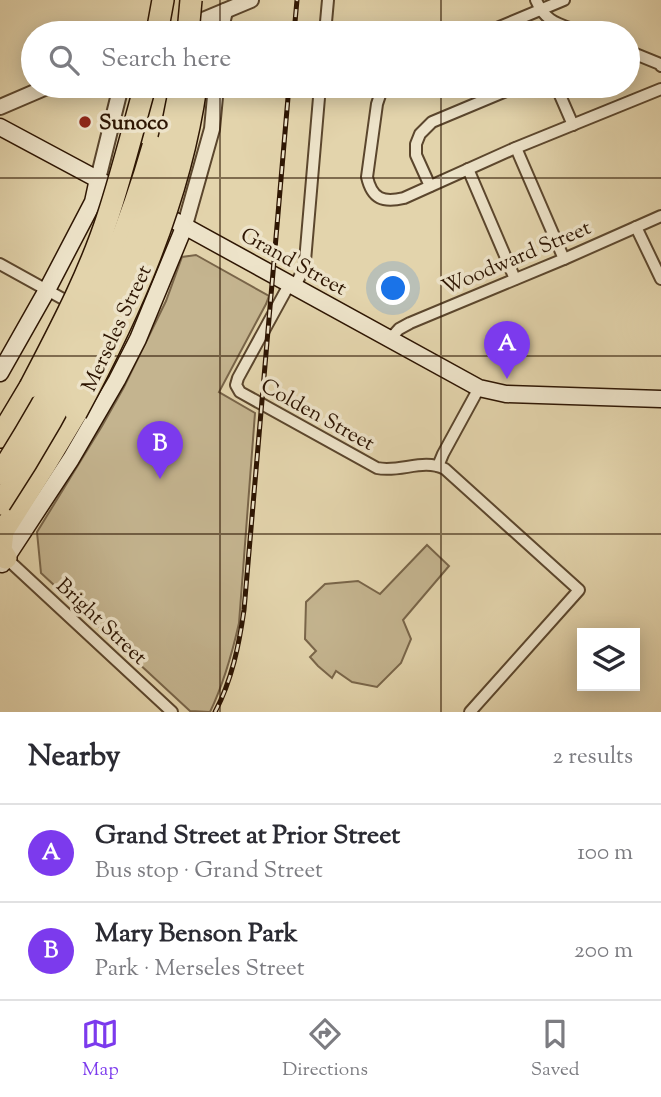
<!DOCTYPE html>
<meta charset="utf-8">
<style>
:root{--surface:#fff;--page:#f2f2f3;--text:#2b2b33;--muted:#7c7c81;--line:#e1e1e2;--accent:#7c3aed}
body{margin:0;font-family:"Sorts Mill Goudy",serif;background:var(--page);color:var(--text)}
.controls{position:absolute;right:21px;bottom:21px;display:grid;overflow:hidden;border-radius:0px;box-shadow:0 4px 18px #0003}
.controls button{width:63px;height:63px;display:grid;place-items:center;padding:0;border:0;border-bottom:2px solid var(--line);background:var(--surface);color:var(--text);font:35px sans-serif}
.you{position:absolute;left:394px;top:289px;width:24px;height:24px;margin:-18px;border:5px solid #fff;border-radius:50%;background:#1a73e8;box-shadow:0 0 0 10px #1a73e833}
.badge{display:grid;place-items:center;width:46px;height:46px;border-radius:50%;background:var(--accent);color:#fff;font-size:23px;font-weight:700}
.pin{position:absolute;translate:-50% -58px;filter:drop-shadow(0 2px 4px #0008)}
.pin::after{content:'';position:absolute;top:37px;width:24px;height:21px;background:inherit;clip-path:polygon(0 0,100% 0,50% 100%)}
.list{margin:0;padding:0;list-style:none}
h2{display:flex;justify-content:space-between;align-items:center;height:91px;margin:0;padding:0 28px;font-size:30px}
h2 small{font-size:23px;font-weight:400;color:var(--muted)}
.list li{display:grid;grid-template-columns:46px 1fr auto;gap:21px;align-items:center;box-sizing:border-box;height:98px;padding:0 28px;border-top:2px solid var(--line)}
.list b{display:block;font-size:26px;white-space:nowrap}
.list p{margin:0;font-size:23px;white-space:nowrap;color:var(--muted)}
.list em{font-size:23px;font-style:normal;color:var(--muted)}
.icon{flex:none;width:38px;height:38px;fill:none;stroke:currentColor;stroke-width:2;stroke-linecap:round;stroke-linejoin:round}
.map{position:relative;flex:none;width:661px;height:712px;overflow:hidden}
.search{position:absolute;background:var(--surface);box-shadow:0 4px 18px #0003;left:21px;right:21px;top:21px;height:77px;display:flex;align-items:center;gap:18px;box-sizing:border-box;padding:0 24px;border-radius:38px;color:var(--muted);font-size:26px}
.sheet{height:287px;background:var(--surface)}
nav{display:flex;justify-content:space-around;align-items:center;box-sizing:border-box;height:98px;border-top:2px solid var(--line);background:var(--surface);font-size:19px;color:var(--muted)}
nav a{display:grid;justify-items:center;gap:4px}
nav .on{color:var(--accent)}
.map>svg:first-child{display:block}
</style>
<div class="map">
<svg width="661" height="712" viewBox="0 0 661 712">
<rect width="100%" height="100%" fill="#e3d4ac"/>
<filter id="stains"><feTurbulence type="fractalNoise" baseFrequency=".00286" numOctaves="4"/><feColorMatrix values="0 0 0 0 .2 0 0 0 0 .09 0 0 0 0 .02 0 0 0 .5 -.17"/></filter>
<radialGradient id="worn" r=".72"><stop offset=".6" stop-color="#630" stop-opacity="0"/><stop offset="1" stop-color="#630" stop-opacity=".3"/></radialGradient>
<g fill="#c4b48f" stroke="#796549" stroke-width="2">
<path d="M196 255 269 296 266 304 219 392 255 413 239 623C232 654 224 683 210 712L190 711 41 573 37 532 102 426 124 387 166 301 182 257Z"/>
<path d="M427 545 449 566 403 620 411 639 401 663 377 687 352 682 336 671 332 678 318 666 310 657 316 651 305 639 306 602 325 584 358 581 380 594Z"/>
</g>
<g fill="none" stroke-linecap="round" stroke-linejoin="round">
<g stroke="#5b462d" stroke-width="14">
<g id="minor">
<path d="M536 0C546 24 561 24 583 33"/>
<path d="M325 33 328 0"/>
<path d="M485 33 564 0"/>
<path d="M628 51 660 64 661 66"/>
<path d="M383 86 377 104 367 177C372 199 383 203 404 198L513 149 661 89"/>
<path d="M556 86 573 125"/>
<path d="M516 148 564 259"/>
<path d="M468 169 515 279"/>
<path d="M430 186 416 155V144L420 134 432 122 518 86"/>
<path d="M636 227 661 279"/>
<path d="M0 264 74 305"/>
<path d="M290 283 238 378 236 385 240 392 377 468C400 473 423 458 445 469L579 590 470 712"/>
<path d="M295 286 303 270 305 261 320 86"/>
<path d="M390 339 399 329 410 323 564 259 661 216"/>
<path d="M438 466 443 454 479 388"/>
<path d="M6 558 172 712"/>
</g>
</g>
<g stroke="#5b462d" stroke-width="18">
<g id="tertiary">
<path d="M172 33 251 0"/>
<path d="M220 33 225 11"/>
<path d="M0 107 49 86"/>
<path d="M98 179 121 86"/>
<path d="M185 225 212 129 216 86"/>
</g>
</g>
<g stroke="#2e1603" stroke-width="19">
<g id="secondary">
<path d="M0 127 125 194"/>
<path d="M157 211 479 388 506 394 661 399"/>
<path d="M0 373 47 290 93 202 98 179"/>
<path d="M2 564 71 459 117 380 138 339 185 225"/>
</g>
</g>
<g stroke="#2e1603" stroke-width="24">
<g id="motorway">
<path d="M157 33 163 0"/>
<path d="M0 437 30 387"/>
<path d="M3 531 1 550 6 558"/>
<path d="M0 536 43 468 76 413"/>
</g>
</g>
<use href="#minor" stroke="#ede3c9" stroke-width="10"/>
<use href="#tertiary" stroke="#ede3c9" stroke-width="14"/>
<use href="#secondary" stroke="#ede3c9" stroke-width="16"/>
<use href="#motorway" stroke="#e3d4ac" stroke-width="21"/>
<g stroke="#2e1603" stroke-width="5">
<g id="rail">
<path d="M294 33 297 0"/>
<path d="M215 712C232 680 239 645 244 610L289 86"/>
</g>
</g>
<use href="#rail" stroke="#ede3c9" stroke-width="2.5" stroke-dasharray="8" stroke-linecap="butt"/>
<g stroke="#2e1603" stroke-width="24" stroke-linecap="butt">
<g id="motorway-bridge">
<path d="M188 33 191 0"/>
<path d="M30 387C59 331 89 275 108 216 122 173 133 129 145 86"/>
<path d="M76 413C131 311 180 201 196 86"/>
<path d="M0 474C65 372 120 262 153 146"/>
<path d="M0 504C35 451 67 395 95 337 133 257 166 174 180 86"/>
</g>
</g>
<use href="#motorway-bridge" stroke="#e3d4ac" stroke-width="21"/>
</g>
<path fill="none" stroke="#2e1603" stroke-width="2" stroke-opacity="0.55" d="M220 0V33M441 0V33M220 86V712M441 86V712M0 178H661M0 356H661M0 534H661"/>
<circle fill="#8f2418" stroke="#ede3c9" stroke-width="2.5" cx="85" cy="122" r="7"/>
<g text-anchor="middle" stroke-width="7" stroke-linejoin="round" paint-order="stroke">
<g font-size="21" font-weight="bold" fill="#2e1603" stroke="#ede3c9" text-anchor="start">
<text x="99" y="129">Sunoco</text>
</g>
<g font-size="21" fill="#2e1603" stroke="#ede3c9">
<text transform="translate(516 257) rotate(-23)" y="7">Woodward Street</text>
<text transform="translate(294 261) rotate(29)" y="7">Grand Street</text>
<text transform="translate(116 328) rotate(-65)" y="7">Merseles Street</text>
<text transform="translate(318 414) rotate(29)" y="7">Colden Street</text>
<text transform="translate(102 621) rotate(43)" y="7">Bright Street</text>
</g>
</g>
<rect width="100%" height="100%" filter="url(#stains)"/>
<rect width="100%" height="100%" fill="url(#worn)"/>
</svg>
<div class="controls">
<button><svg class="icon" aria-label="layers" viewBox="0 0 24 24"><path d="M12 4l9 5-9 5-9-5zM3 14l9 5 9-5"/></svg></button>
</div>
<div class="you"></div>
<div class="pin badge" style="left:507px;top:379px">A</div>
<div class="pin badge" style="left:160px;top:479px">B</div>
<div class="search"><svg class="icon" aria-label="search" viewBox="0 0 24 24"><circle cx="10" cy="10" r="6"/><path d="M15 15l6 6"/></svg>Search here</div>
</div>
<section class="sheet">
<h2>Nearby<small>2 results</small></h2>
<ul class="list">
<li><span class="badge">A</span><div><b>Grand Street at Prior Street</b><p>Bus stop · Grand Street</p></div><em>100 m</em></li>
<li><span class="badge">B</span><div><b>Mary Benson Park</b><p>Park · Merseles Street</p></div><em>200 m</em></li>
</ul>
</section>
<nav>
<a class="on"><svg class="icon" aria-label="map" viewBox="0 0 24 24"><path d="M3 6l6-2 6 2 6-2v14l-6 2-6-2-6 2zM9 4v14M15 6v14"/></svg>Map</a>
<a><svg class="icon" aria-label="directions" viewBox="0 0 24 24"><path d="M12 3l9 9-9 9-9-9zM9 14v-3h6M13 9l2 2-2 2"/></svg>Directions</a>
<a><svg class="icon" aria-label="saved" viewBox="0 0 24 24"><path d="M7 4h10v16l-5-4-5 4z"/></svg>Saved</a>
</nav>
